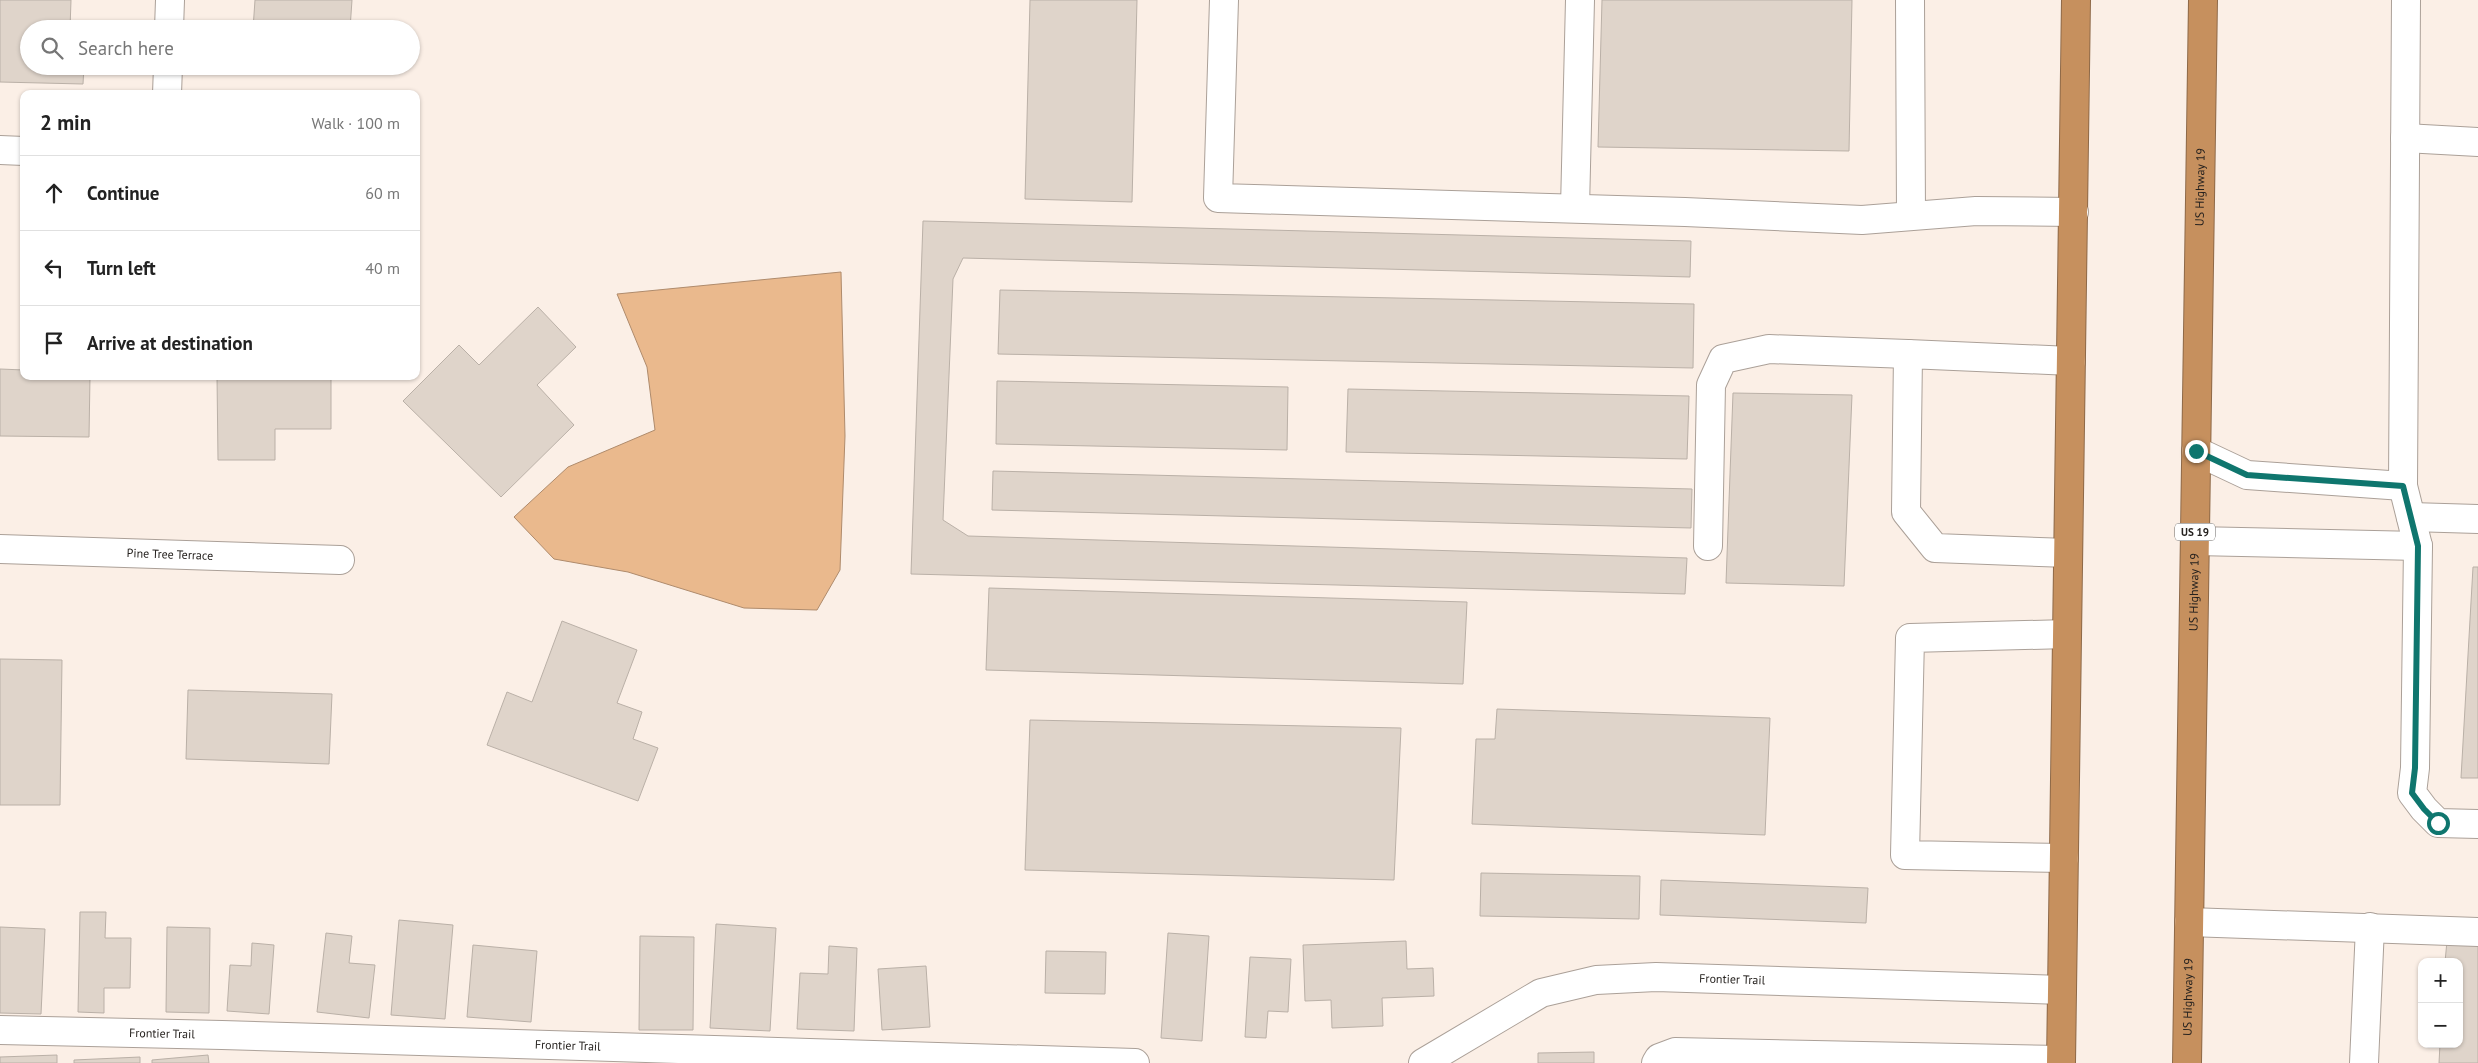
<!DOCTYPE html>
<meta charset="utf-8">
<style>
:root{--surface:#fff;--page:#f6f6f6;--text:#222;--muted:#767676;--line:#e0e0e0}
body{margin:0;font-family:"PT Sans",sans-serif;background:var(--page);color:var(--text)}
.controls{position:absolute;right:15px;bottom:15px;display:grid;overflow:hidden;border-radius:10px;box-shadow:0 1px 4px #0004}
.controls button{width:45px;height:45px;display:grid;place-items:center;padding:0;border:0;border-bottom:1px solid var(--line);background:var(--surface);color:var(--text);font:25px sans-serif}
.stop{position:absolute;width:15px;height:15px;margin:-11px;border:4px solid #0f766e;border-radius:50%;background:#fff}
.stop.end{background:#0f766e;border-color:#fff;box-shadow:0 1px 5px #0008}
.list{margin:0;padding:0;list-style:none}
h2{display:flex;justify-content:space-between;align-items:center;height:65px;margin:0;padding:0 20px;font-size:21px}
h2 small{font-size:16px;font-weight:400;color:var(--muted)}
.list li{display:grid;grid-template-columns:32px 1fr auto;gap:15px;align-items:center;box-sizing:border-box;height:75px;padding:0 20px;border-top:1px solid var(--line)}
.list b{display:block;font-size:19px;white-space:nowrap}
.list em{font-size:16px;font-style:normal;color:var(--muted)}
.icon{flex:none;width:28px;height:28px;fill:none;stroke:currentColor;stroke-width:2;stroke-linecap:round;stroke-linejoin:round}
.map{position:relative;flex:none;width:2478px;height:1063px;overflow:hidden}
.search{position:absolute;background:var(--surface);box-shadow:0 1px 4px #0004;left:20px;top:20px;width:400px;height:55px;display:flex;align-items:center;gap:12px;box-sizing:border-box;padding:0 18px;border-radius:28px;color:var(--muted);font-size:19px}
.panel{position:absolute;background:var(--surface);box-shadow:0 1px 4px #0004;left:20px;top:90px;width:400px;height:290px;border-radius:10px}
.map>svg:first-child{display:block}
</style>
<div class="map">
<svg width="2478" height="1063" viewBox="0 0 2478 1063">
<rect width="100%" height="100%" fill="#fbefe6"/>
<path fill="#eab98d" stroke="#af8b6c" d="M841 272 845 436 840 570 817 610 744 608 628 572 554 559 514 517 568 467 655 430 647 367 617 294Z"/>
<g fill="#dfd4ca" stroke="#bab0a7">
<path d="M0 0H71L70 29H29V66H84L83 84 0 82Z"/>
<path d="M255 0H352L350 29H253Z"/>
<path d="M1030 0H1137L1132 202 1025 199Z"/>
<path d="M1602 0H1852L1849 151 1598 147Z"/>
<path d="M923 221 1691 241 1690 277 963 258 953 279 943 520 968 536 1687 558 1685 594 911 574Z"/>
<path d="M1000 290 1694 304 1693 368 998 354Z"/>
<path d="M538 307 576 347 537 385 574 425 501 497 403 401 459 345 479 365Z"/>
<path d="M0 369 24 370V376H90L89 437 0 436Z"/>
<path d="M217 376H331V429H275V460H218Z"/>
<path d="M997 381 1288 387 1287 450 996 444Z"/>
<path d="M1348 389 1689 396 1687 459 1346 452Z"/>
<path d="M1733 393 1852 395 1844 586 1726 583Z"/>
<path d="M993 471 1692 489 1691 528 992 510Z"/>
<path d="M2473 567H2478V778H2461Z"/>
<path d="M989 588 1467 602 1463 684 986 670Z"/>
<path d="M562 621 637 650 617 703 642 712 633 739 658 748 638 801 487 745 507 692 532 702Z"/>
<path d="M0 659 62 660 60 805H0Z"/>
<path d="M188 690 332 694 329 764 186 759Z"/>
<path d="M1497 709 1770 718 1765 835 1472 824 1476 739H1495Z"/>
<path d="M1030 720 1401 728 1394 880 1025 870Z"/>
<path d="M1481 873 1640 876 1639 919 1480 916Z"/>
<path d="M1661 880 1868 888 1866 923 1660 915Z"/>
<path d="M80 912H106L105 938H131L130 988H104V1013L78 1012Z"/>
<path d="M399 920 453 925 445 1019 391 1015Z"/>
<path d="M716 924 776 928 770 1031 710 1028Z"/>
<path d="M0 927 45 929 41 1014 0 1013Z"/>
<path d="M167 927 210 928 209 1013 166 1012Z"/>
<path d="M326 933 352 936 349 963 375 965 369 1018 317 1012Z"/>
<path d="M1168 933 1209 936 1202 1041 1161 1038Z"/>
<path d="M640 936 694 937 693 1030H639Z"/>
<path d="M1406 941 1407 969 1433 968 1434 996 1382 998 1383 1026 1332 1028 1331 1000 1305 1001 1303 945Z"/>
<path d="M2447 941 2478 944V1063H2439L2440 1044H2459V962H2445Z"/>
<path d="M252 943 274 945 269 1014 227 1011 230 965 251 966Z"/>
<path d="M473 945 537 951 531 1022 467 1017Z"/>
<path d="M829 946 857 948 854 1031 797 1029 800 973 828 974Z"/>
<path d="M1046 951 1106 952 1105 994 1045 993Z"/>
<path d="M1250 957 1291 959 1288 1012 1268 1011 1266 1038 1245 1037Z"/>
<path d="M926 966 930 1027 882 1030 878 969Z"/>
<path d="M1594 1052V1063H1538V1053Z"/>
<path d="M57 1055V1063H0V1057Z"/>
<path d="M208 1055 209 1063H152V1060Z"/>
<path d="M140 1057V1063H74V1060Z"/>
</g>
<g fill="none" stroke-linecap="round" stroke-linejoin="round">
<g stroke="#aba098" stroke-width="30">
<g id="minor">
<path d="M1224 0 1218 198 1685 212 1862 220 1976 211 2074 212"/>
<path d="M1910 0 1911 215"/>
<path d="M2406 0 2403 486 2418 546 2415 768 2412 793 2424 809 2438 823 2478 824"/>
<path d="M169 29 170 0"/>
<path d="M167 94 168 66"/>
<path d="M2405 138 2478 142"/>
<path d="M0 150 24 151"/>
<path d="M1575 208 1580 0"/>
<path d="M2196 451 2247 475 2403 486"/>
<path d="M2411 517 2478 519"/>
<path d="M2195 541 2418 546"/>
<path d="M1708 546 1711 385 1723 359 1769 349 1908 354"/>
<path id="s1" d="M0 549 340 560"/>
<path d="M2068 553 1935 548 1906 512 1908 354 2071 361"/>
<path d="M2064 858 1905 855 1910 638 2067 634"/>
<path d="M2189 922 2478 932"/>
<path id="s2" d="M0 1030 222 1035 1135 1063"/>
<path id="s3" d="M1423 1063 1541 993 1596 980 1656 977 2062 990"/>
<path d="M1656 1063 1659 1058 1675 1052 2061 1060"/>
<path d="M2364 1063 2370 927"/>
</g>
</g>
<g stroke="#8e6948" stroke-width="30">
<g id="highway">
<path d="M2061 1063 2076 0"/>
<path id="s4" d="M2187 1063 2203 0"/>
</g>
</g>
<use href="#minor" stroke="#fff" stroke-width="28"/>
<use href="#highway" stroke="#c6905e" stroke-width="28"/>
</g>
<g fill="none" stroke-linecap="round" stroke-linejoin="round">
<path stroke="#0f766e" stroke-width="6" d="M2196 451 2247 475 2403 486 2418 546 2415 768 2412 793 2424 809 2438 823"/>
</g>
<g text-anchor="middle" stroke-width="4.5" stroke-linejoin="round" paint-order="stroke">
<rect fill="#fff" stroke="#666462" stroke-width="1" x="2175" y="523.5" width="40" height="17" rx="4"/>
<g font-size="11" font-weight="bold" fill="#25211e">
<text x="2195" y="536">US 19</text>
</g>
<g font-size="12" fill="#25211e" stroke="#fff">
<text dy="4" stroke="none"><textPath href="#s4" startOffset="876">US Highway 19</textPath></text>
<text dy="4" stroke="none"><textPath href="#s1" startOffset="170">Pine Tree Terrace</textPath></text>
<text dy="4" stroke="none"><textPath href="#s4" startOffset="471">US Highway 19</textPath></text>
<text dy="4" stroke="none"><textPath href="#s3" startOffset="330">Frontier Trail</textPath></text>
<text dy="4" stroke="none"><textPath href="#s4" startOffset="66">US Highway 19</textPath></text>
<text dy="4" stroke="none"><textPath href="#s2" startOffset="162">Frontier Trail</textPath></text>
<text dy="4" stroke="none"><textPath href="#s2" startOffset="568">Frontier Trail</textPath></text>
</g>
</g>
</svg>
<div class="controls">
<button>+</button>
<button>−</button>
</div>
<div class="stop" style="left:2438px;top:823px"></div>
<div class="stop end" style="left:2196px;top:451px"></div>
<div class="search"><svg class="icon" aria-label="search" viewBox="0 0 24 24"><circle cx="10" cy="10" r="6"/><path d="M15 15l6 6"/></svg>Search here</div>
<section class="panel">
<h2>2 min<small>Walk · 100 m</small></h2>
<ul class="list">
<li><svg class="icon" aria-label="ahead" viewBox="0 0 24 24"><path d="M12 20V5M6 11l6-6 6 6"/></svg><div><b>Continue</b></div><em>60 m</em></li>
<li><svg class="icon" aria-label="left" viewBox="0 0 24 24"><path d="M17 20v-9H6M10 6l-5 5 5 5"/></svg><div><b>Turn left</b></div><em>40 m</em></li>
<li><svg class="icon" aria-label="arrive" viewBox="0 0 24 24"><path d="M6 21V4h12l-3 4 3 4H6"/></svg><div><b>Arrive at destination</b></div></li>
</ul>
</section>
</div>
